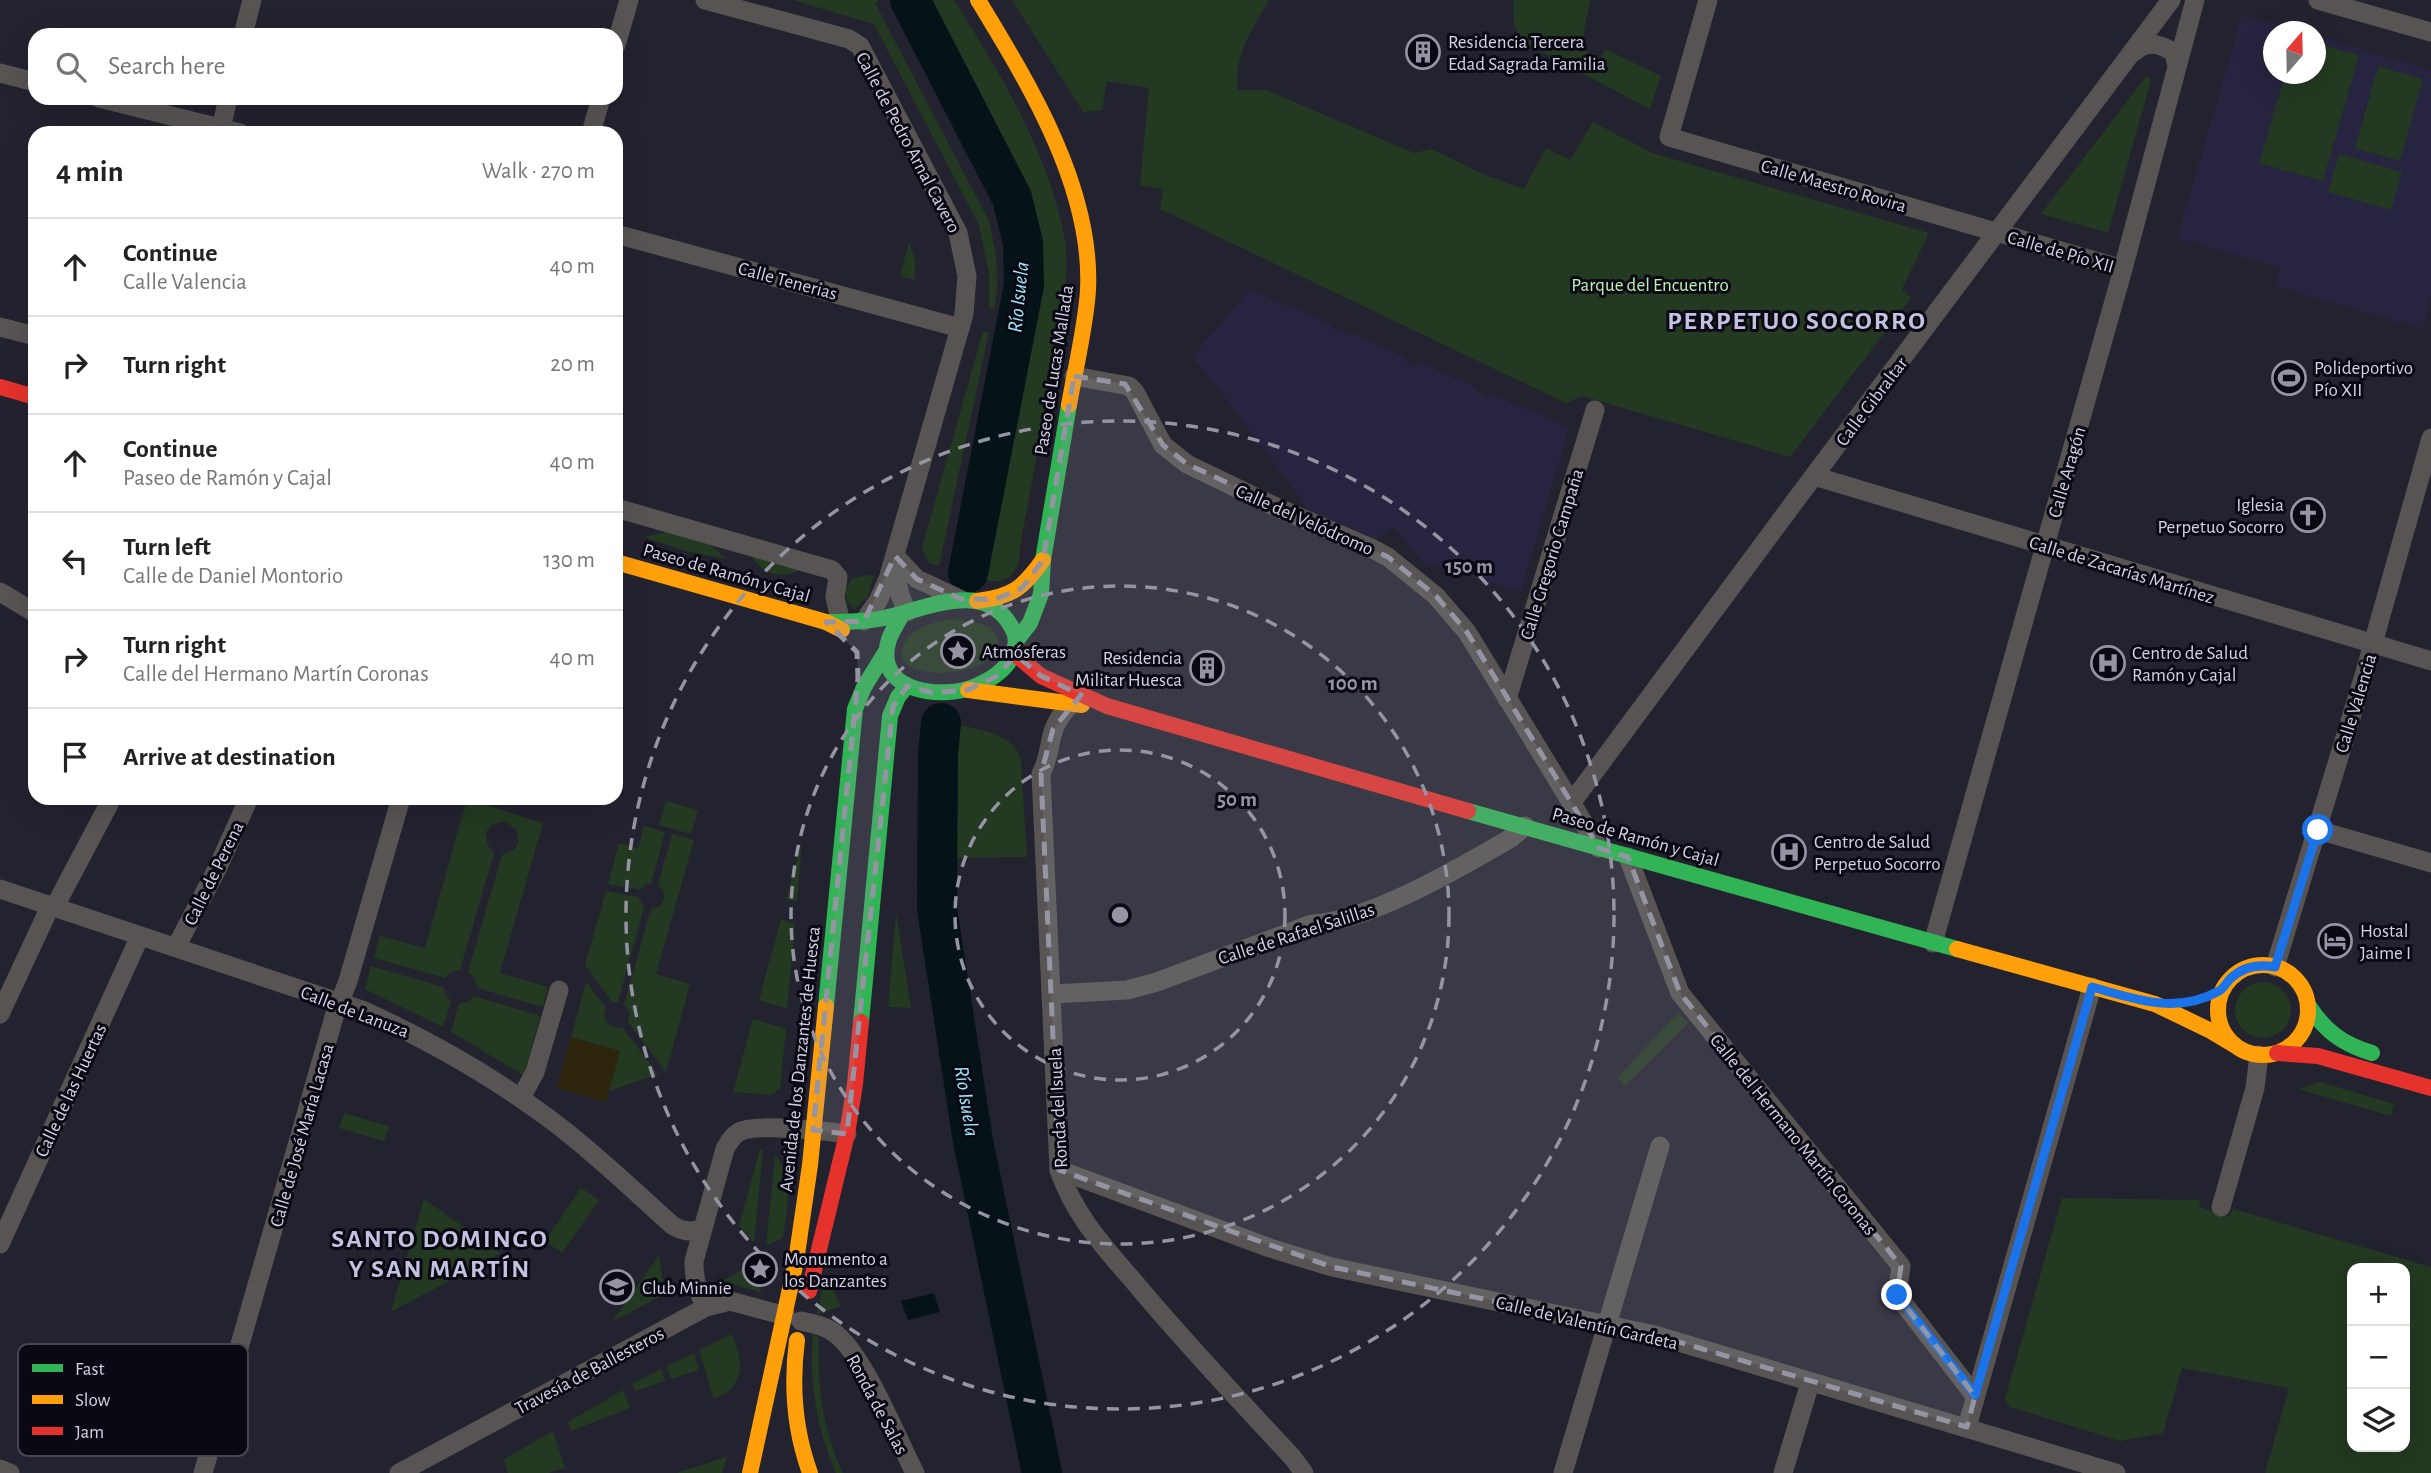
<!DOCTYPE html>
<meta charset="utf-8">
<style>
:root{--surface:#fff;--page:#f2f2f2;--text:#222;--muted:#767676;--line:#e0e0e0}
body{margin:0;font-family:"Alegreya Sans",sans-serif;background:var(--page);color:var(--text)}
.controls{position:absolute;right:21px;bottom:21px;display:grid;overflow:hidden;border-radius:14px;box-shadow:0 7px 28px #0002}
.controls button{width:63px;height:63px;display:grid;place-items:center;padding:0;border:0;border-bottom:2px solid var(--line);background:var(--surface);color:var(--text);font:35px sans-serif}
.compass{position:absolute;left:2263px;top:21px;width:63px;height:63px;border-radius:50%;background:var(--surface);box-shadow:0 7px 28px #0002;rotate:20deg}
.stop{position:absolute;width:21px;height:21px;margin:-16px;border:5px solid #1a73e8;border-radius:50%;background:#fff}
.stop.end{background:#1a73e8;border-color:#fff;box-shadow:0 2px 7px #0008}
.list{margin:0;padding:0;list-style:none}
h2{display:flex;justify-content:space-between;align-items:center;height:91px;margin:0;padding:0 28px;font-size:30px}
h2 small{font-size:23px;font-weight:400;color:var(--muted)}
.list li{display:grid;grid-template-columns:46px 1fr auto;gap:21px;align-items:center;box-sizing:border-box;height:98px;padding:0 28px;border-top:2px solid var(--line)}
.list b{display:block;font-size:26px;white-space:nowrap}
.list p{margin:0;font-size:23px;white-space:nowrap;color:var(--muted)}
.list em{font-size:23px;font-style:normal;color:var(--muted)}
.icon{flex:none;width:38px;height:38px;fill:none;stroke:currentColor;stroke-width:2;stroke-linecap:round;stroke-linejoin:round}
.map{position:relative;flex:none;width:2431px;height:1473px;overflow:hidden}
.search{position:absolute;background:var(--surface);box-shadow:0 7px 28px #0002;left:28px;top:28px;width:595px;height:77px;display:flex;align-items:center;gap:18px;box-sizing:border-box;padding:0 24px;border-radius:21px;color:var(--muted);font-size:26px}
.panel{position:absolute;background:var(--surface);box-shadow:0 7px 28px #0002;left:28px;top:126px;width:595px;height:679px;border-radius:21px}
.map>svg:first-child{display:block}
</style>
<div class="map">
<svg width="2431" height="1473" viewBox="0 0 2431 1473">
<rect width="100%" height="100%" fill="#23222f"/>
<g fill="#26243f">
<path d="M2242 15 2300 31 2274 32V74H2316V36L2431 70V299L2422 329 2275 286 2280 268 2177 238Z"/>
<path d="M1250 289 1333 325 1332 329 1345 334 1347 331 1406 357 1405 361 1417 367 1419 362 1478 388 1477 392 1488 398 1491 393 1569 428 1521 592 1424 563 1393 527 1375 540 1312 514 1193 356Z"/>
</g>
<g fill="#233921" fill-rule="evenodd">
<path d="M793 0H879L875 3 989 221C996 250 1001 280 994 309H989V274L979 225 874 24Z"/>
<path d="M927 0H954C1000 72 1047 150 1064 234 1068 257 1066 280 1064 304L1020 548C1021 569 1009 586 986 580L985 575 1039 286 1038 241 1026 192Z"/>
<path d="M1012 0H1269C1253 28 1233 56 1238 90H1266L1414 153 1432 149 1485 175 1524 189 1546 148 1570 160 1593 122 1652 153 1929 233 1902 289 1911 298 1790 457 1582 396 1566 403 1160 209 1163 189 1140 185 1149 88 1107 81 1102 110 1083 112Z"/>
<path d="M1513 0H1590L1583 38 1578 47 1601 58 1605 49 1661 76 1650 109 1526 44 1514 26Z"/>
<path d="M2316 43 2359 55 2323 181 2259 163 2285 74H2316Z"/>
<path d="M2378 66 2423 79 2400 161 2355 148Z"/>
<path d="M2147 75 2151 80 2108 233 2041 214Z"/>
<path d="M2339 154 2402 172 2391 210 2328 192Z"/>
<path d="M909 242 915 260V280L900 276Z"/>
<path d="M983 331 989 332 939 566 929 563 922 548Z"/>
<path d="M667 532 709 543 726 559 685 551 644 537Z"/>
<path d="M749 549 806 566C784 582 758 576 749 549Z"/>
<path d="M867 575 874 576 868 596 854 610 847 602 845 589 853 578Z"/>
<path d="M955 619 976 622 990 627C1035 677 873 693 906 640 916 625 939 621 955 619Z"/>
<path d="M951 723C976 730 1013 731 1021 760L1027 857 951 858Z"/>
<path d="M467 799 543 823 500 973 548 987 543 1007 477 988 474 977 468 972 502 855 514 850 519 841 516 829 505 821 493 824 486 832 487 844 494 853 460 970 451 972 445 978 374 958 380 936 425 948Z"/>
<path d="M666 801 698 810 691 834 659 825Z"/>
<path d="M644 826 665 832 651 883 645 884 640 890 608 884 619 843 638 848Z"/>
<path d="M672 834 694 840 656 974 690 984 666 1072 628 1022 630 1014 624 1004 651 909C661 908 665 902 664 893L658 885Z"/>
<path d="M802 842 797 902 786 899Z"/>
<path d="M606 891 638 897 644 907 618 1002 613 1003 585 965Z"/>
<path d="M896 912 911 1008 888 1007Z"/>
<path d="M781 919 795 924 787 1009 759 1000Z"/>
<path d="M371 966 443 987 446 995 451 1001 443 1027 365 989Z"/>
<path d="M586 982 606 1008C601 1020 609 1029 622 1027L658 1074 609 1091 620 1051 571 1037Z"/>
<circle cx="2263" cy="1010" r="28"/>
<path d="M474 996 540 1016 524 1076 451 1032 459 1004 469 1001Z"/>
<path d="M1678 1013 1688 1023 1625 1086 1618 1077Z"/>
<path d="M753 1019 786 1029 780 1089 771 1095 733 1092Z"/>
<path d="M2320 1082 2394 1104 2391 1116 2298 1089Z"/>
<path d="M344 1113 389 1126 384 1141 339 1128Z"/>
<path d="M760 1149 763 1150 754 1243 739 1226Z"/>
<path d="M775 1156C795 1175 787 1212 783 1237L766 1246Z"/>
<path d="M581 1188 599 1200 562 1253 545 1241Z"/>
<path d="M2062 1198 2200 1200 2199 1207 2229 1216 2233 1209 2431 1267V1473H2265L2289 1388 2182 1368 2163 1433 2120 1441 2010 1407 2005 1399ZM2352 1268H2405V1447H2352Z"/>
<path d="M424 1199 501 1253 391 1312Z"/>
<path d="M659 1255 665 1294 612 1322Z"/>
<path d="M743 1269 763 1293 723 1281Z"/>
<path d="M826 1276 841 1306 816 1315Z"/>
<path d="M813 1332 819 1338C817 1386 823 1430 843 1473H836C816 1427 809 1382 813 1332Z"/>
<path d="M732 1334C744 1362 745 1387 714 1399L699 1350Z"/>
<path d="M694 1353 699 1370 671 1379 667 1366Z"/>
<path d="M661 1369 665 1381 635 1391 632 1384Z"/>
<path d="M623 1390 630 1408 571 1431 568 1422Z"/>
<path d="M553 1431 565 1468 549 1473H508L504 1459Z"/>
<path d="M727 1456 722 1473H677L723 1458Z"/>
</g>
<path fill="#2e260c" d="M571 1037 620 1051 606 1102 557 1088Z"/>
<path fill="#051318" d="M934 1293 940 1312 908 1320 901 1301Z"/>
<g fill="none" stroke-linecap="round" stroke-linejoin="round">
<g stroke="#051318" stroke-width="40">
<path d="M910 0 1012 198 1023 243 1024 285 968 573"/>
<path d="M941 723 938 753 937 909 973 1141 1042 1473"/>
</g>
<g stroke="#585453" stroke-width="19">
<path d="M705 0 849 39 860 46 958 233 967 276 964 314 888 579 878 601 864 621"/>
<path d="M1708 0 1669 137 2123 269"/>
<path d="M2318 0 2431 32"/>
<path d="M243 35 252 0"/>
<path d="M616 45 629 0"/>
<path d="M2134 52C2147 40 2160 43 2174 53L2177 66"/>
<path d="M0 73 35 82"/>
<path d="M99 98 240 133"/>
<path d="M220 133 228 98"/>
<path d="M591 133 601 98"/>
<path d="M616 234 960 328"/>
<path d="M0 327 35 336"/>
<path d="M1074 376 1129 386 1135 392 1163 445 1187 464 1274 506 1371 548 1388 557 1436 596 1467 632 1599 848"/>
<path d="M1814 476 2431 661"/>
<path d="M616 508 832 570 838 577 835 597 841 623"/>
<path d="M895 556 917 579 960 599"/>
<path d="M894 564 900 595 907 612"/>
<path d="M0 592 35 613"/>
<path d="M1507 699 1595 410"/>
<path d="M1071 704C1044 731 1055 746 1041 774L1059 1170C1074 1215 1105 1248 1136 1284 1186 1344 1240 1401 1293 1458L1304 1473"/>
<path d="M1572 802 1798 497 2171 0"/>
<path d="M2318 830 2431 863"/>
<path d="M1628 857 1680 993 1901 1266 1897 1295 1975 1396"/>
<path d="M0 889 362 1010C429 1040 492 1076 551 1120 594 1152 633 1190 672 1225 683 1232 690 1232 702 1229"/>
<path d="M54 908 109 804"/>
<path d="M1933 943 2123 269 2195 0"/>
<path d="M176 947 218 867 249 798"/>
<path d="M2275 967 2365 672 2431 438"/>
<path d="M1052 994 1127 990 1157 982 1312 924C1370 921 1459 868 1511 838L1525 826"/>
<path d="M0 1014 50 907"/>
<path d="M521 1098 535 1072 559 990"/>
<path d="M1059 1170 1270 1248 1332 1267 1655 1335 2116 1473"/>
<path d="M2221 1207 2255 1088 2259 1055"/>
<path d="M0 1244 140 936"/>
<path d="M706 1307C697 1291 694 1279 694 1261L725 1149C729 1142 732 1136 739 1132 756 1123 825 1131 847 1134"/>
<path d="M801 1321C814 1324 827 1326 837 1335 865 1358 897 1438 915 1473"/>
<path d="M1967 1427 2092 987"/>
<path d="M0 1469 10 1473"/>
<path d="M203 1473 334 1017 348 981 401 798"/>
<path d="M399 1473 706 1307 730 1301 786 1316"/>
<path d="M1563 1473 1660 1146"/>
<path d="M1783 1473 1810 1383"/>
</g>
<g stroke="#30b455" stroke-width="16">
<path d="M826 622C846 622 865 622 884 618 924 610 984 578 1011 626 1017 635 1017 646 1012 656 1006 670 990 680 976 686 944 700 875 693 888 643 890 633 898 623 902 614"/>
<path d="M1016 641 1030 623 1041 594 1043 560 1069 405"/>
<path d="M1468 811 1957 949"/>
<path d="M2308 1005C2325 1031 2342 1044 2372 1053"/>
<path d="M826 1006 855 709 864 687 885 653"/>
<path d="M861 1022 890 716 898 697 907 686"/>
</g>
<g stroke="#ff9f0a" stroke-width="16">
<path d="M978 0C1029 84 1093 188 1088 290 1086 325 1075 370 1069 405"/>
<path d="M616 562 826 622 842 630"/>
<path d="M977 601C1012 597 1023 588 1043 560"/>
<path d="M968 690 1082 705"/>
<path d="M1957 949 2155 1004 2209 1030 2234 1045"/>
<circle cx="2263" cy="1010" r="45"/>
<path d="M797 1340C791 1386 794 1429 810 1473"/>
<path d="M750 1473 796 1261 810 1165 826 1006"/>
</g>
<g stroke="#e5322d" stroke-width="16">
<path d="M0 387 35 397"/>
<path d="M1015 654 1041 676 1107 706 1468 811"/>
<path d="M2277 1053 2318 1056 2431 1088"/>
<path d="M809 1291 847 1134 855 1084 861 1022"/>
</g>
</g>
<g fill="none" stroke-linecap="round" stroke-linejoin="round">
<path stroke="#1a73e8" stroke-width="9" d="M1897 1295 1975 1395 2092 987C2135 999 2176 1015 2219 991 2224 988 2226 983 2230 979 2243 966 2258 964 2275 967L2318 830"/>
</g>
<path fill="#9594a3" fill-opacity="0.2" stroke="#9594a3" stroke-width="5" stroke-dasharray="14 9" stroke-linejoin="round" d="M1074 376 1125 384 1163 445 1187 464 1388 557 1436 596 1467 632 1599 848 1628 857 1680 993 1901 1266 1897 1295 1975 1396 1967 1427 1655 1335 1332 1267 1059 1170 1041 774 1053 729 1081 695 1041 676 1016 655 997 676 968 690 932 693 907 686 893 707 847 1134 813 1130 858 678 857 652 826 622 864 621 895 556 917 579 961 599H996L1022 588 1043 560Z"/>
<g fill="none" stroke="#9594a3" stroke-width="3.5" stroke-dasharray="12 9">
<circle cx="1120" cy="915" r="165"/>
<circle cx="1120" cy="915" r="329"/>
<circle cx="1120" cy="915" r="494"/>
</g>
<defs>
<g id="building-ring" transform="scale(1.75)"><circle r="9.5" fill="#0a0913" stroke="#9594a3" stroke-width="1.5"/><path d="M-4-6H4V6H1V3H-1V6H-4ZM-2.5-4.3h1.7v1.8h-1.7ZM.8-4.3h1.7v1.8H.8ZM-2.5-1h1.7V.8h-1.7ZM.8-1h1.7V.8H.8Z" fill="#9594a3"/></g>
<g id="stadium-ring" transform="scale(1.75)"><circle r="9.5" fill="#0a0913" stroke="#9594a3" stroke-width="1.5"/><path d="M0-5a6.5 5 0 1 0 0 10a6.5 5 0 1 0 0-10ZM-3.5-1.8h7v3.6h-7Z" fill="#9594a3"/></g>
<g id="church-ring" transform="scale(1.75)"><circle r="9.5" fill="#0a0913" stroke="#9594a3" stroke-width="1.5"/><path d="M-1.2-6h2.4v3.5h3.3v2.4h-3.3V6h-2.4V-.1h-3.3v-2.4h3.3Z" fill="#9594a3"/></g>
<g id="sight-ring" transform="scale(1.75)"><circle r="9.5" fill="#0a0913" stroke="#9594a3" stroke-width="1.5"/><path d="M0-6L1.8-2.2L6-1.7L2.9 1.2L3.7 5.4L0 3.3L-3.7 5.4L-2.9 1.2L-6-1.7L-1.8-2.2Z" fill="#9594a3"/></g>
<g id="hospital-ring" transform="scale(1.75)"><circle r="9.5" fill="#0a0913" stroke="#9594a3" stroke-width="1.5"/><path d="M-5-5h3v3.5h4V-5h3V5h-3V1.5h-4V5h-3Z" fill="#9594a3"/></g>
<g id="hotel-ring" transform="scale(1.75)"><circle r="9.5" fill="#0a0913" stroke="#9594a3" stroke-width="1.5"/><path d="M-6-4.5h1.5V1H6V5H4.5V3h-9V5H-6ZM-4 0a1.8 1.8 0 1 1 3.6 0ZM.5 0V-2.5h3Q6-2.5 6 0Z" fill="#9594a3"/></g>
<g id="school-ring" transform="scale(1.75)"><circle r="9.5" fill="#0a0913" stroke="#9594a3" stroke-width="1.5"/><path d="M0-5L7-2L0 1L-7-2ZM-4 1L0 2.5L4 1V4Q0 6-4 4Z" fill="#9594a3"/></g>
</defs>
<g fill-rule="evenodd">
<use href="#building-ring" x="1423" y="52"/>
<use href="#stadium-ring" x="2289" y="378"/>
<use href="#church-ring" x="2308" y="515"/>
<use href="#sight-ring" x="958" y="651"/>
<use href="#hospital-ring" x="2108" y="663"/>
<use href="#building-ring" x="1207" y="668"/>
<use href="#hospital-ring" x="1789" y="852"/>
<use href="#hotel-ring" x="2335" y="941"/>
<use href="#sight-ring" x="760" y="1269"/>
<use href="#school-ring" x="617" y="1287"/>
</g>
<g text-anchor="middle" stroke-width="6" stroke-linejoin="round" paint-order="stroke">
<g font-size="19" fill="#d3d2e2" stroke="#0a0913" text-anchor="start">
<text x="1448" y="48">Residencia Tercera<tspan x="1448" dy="22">Edad Sagrada Familia</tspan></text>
<text x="2314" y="374">Polideportivo<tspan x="2314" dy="22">Pío XII</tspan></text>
<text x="2284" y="511" text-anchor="end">Iglesia<tspan x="2284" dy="22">Perpetuo Socorro</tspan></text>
<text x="982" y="658">Atmósferas</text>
<text x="2132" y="659">Centro de Salud<tspan x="2132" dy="22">Ramón y Cajal</tspan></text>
<text x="1182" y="664" text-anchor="end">Residencia<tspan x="1182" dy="22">Militar Huesca</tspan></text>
<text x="1814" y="848">Centro de Salud<tspan x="1814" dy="22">Perpetuo Socorro</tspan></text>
<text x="2360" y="937">Hostal<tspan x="2360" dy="22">Jaime I</tspan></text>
<text x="784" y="1265">Monumento a<tspan x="784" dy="22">los Danzantes</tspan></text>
<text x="642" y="1294">Club Minnie</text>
</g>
<g font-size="19" fill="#d3d2e2" stroke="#0a0913">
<text transform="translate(909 142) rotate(62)" y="7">Calle de Pedro Arnal Cavero</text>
<text transform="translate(1834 185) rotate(16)" y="7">Calle Maestro Rovira</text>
<text transform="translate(2061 251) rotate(16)" y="7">Calle de Pío XII</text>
<text transform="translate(788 280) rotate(15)" y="7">Calle Tenerias</text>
<text transform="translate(1053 370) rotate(-81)" y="7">Paseo de Lucas Mallada</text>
<text transform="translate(1871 401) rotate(-53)" y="7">Calle Gibraltar</text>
<text transform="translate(2066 472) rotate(-74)" y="7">Calle Aragón</text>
<text transform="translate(1305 519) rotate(24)" y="7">Calle del Velódromo</text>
<text transform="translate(1551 554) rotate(-73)" y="7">Calle Gregorio Campaña</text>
<text transform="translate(2122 569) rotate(17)" y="7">Calle de Zacarías Martínez</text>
<text transform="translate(727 572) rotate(16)" y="7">Paseo de Ramón y Cajal</text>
<text transform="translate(2355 703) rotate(-73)" y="7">Calle Valencia</text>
<text transform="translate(1636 836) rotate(16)" y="7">Paseo de Ramón y Cajal</text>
<text transform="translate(213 873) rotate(-64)" y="7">Calle de Perena</text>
<text transform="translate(1296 933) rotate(-18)" y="7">Calle de Rafael Salillas</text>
<text transform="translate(355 1011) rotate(21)" y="7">Calle de Lanuza</text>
<text transform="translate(799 1059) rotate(-84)" y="7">Avenida de los Danzantes de Huesca</text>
<text transform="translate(70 1090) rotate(-65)" y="7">Calle de las Huertas</text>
<text transform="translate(1057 1108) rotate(-93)" y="7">Ronda del Isuela</text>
<text transform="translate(1794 1134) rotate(51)" y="7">Calle del Hermano Martín Coronas</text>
<text transform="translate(301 1135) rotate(-74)" y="7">Calle de José María Lacasa</text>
<text transform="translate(1587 1322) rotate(13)" y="7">Calle de Valentín Gardeta</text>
<text transform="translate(589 1370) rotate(-28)" y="7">Travesía de Ballesteros</text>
<text transform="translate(878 1404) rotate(62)" y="7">Ronda de Salas</text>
</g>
<g font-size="19" fill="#bef1b5" stroke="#0a0913">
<text x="1650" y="291">Parque del Encuentro</text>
</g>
<g font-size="21" font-style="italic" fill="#a1e9fd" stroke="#0a0913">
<text transform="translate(1018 297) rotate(-84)" y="7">Río Isuela</text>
<text transform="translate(967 1101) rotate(81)" y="7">Río Isuela</text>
</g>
<g font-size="26" font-weight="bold" letter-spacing="2" fill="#c3c2e0" stroke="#0a0913">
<text x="1797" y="329">PERPETUO SOCORRO</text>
<text x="440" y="1247">SANTO DOMINGO<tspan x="440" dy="30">Y SAN MARTÍN</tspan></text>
</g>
</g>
<rect x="18" y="1344" width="230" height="112" rx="10" fill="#0a0913" stroke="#464551" stroke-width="2"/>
<rect x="32" y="1364" width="31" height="8" fill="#30b455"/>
<rect x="32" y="1395" width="31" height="9" fill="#ff9f0a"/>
<rect x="32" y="1427" width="31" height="8" fill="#e5322d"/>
<g font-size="19" fill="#d3d2e2">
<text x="75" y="1375">Fast</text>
<text x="75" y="1406">Slow</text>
<text x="75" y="1438">Jam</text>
</g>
<circle cx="1120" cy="915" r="10" fill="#9594a3" stroke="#0a0913" stroke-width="3.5"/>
<g font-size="21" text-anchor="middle" font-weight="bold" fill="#9594a3" stroke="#0a0913" stroke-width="6" stroke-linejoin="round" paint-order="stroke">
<text x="1469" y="573">150 m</text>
<text x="1353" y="690">100 m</text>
<text x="1237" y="806">50 m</text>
</g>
</svg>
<div class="controls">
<button>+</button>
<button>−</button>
<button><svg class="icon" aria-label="layers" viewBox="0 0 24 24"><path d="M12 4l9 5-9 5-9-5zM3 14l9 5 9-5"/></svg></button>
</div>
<svg class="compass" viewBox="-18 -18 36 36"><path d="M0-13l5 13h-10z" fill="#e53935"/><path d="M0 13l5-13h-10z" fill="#767676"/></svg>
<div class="stop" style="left:2318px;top:830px"></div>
<div class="stop end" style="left:1897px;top:1295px"></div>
<div class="search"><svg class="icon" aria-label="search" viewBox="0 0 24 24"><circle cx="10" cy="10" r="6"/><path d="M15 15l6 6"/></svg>Search here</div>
<section class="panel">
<h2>4 min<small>Walk · 270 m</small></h2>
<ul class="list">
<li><svg class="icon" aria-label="ahead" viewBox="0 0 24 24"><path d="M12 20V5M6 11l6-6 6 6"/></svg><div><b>Continue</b><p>Calle Valencia</p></div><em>40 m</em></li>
<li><svg class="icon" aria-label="right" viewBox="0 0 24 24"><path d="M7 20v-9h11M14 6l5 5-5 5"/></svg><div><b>Turn right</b></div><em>20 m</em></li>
<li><svg class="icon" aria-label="ahead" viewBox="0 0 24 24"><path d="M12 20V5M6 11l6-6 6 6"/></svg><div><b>Continue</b><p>Paseo de Ramón y Cajal</p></div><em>40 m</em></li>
<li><svg class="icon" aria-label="left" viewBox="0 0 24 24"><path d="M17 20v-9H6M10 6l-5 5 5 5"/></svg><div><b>Turn left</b><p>Calle de Daniel Montorio</p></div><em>130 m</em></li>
<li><svg class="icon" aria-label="right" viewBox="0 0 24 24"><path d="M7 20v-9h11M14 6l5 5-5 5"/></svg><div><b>Turn right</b><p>Calle del Hermano Martín Coronas</p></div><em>40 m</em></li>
<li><svg class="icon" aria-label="arrive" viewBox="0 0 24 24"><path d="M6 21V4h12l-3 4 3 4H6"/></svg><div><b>Arrive at destination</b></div></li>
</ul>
</section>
</div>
